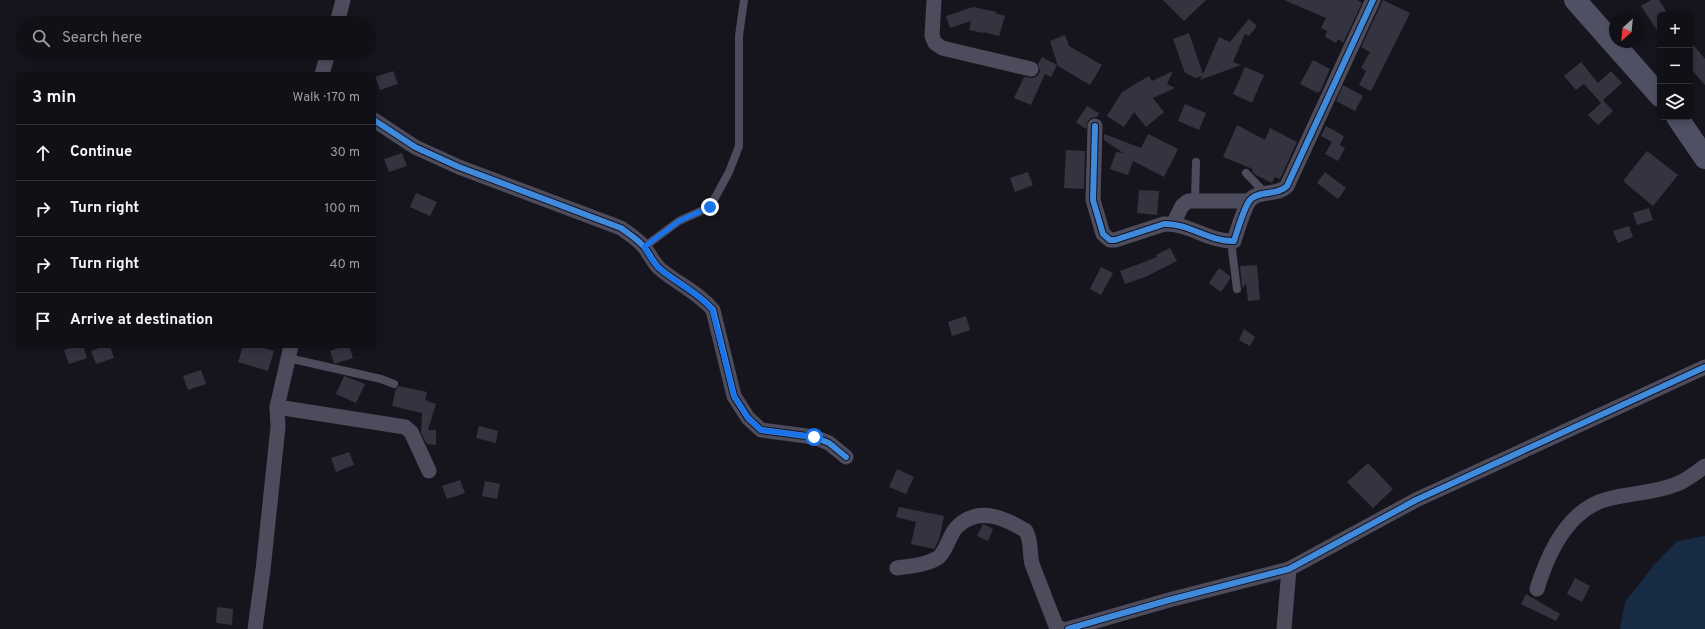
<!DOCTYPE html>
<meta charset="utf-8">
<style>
:root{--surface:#101016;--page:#19191f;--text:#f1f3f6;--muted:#9c9da1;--line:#303035}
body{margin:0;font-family:Overpass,sans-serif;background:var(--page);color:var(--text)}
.controls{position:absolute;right:12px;top:12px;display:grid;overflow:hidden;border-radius:6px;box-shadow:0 2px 6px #0003}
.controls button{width:36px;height:36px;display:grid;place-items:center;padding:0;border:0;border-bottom:1px solid var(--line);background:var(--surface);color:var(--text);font:20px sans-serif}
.compass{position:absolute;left:1609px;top:12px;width:36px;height:36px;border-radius:50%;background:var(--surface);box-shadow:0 2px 6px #0003;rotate:207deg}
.stop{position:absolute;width:12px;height:12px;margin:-9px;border:3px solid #1a73e8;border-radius:50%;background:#fff}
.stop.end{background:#1a73e8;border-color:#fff;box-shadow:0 1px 4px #0008}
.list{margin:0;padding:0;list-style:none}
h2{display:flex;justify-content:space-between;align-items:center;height:52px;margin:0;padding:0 16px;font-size:17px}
h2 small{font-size:13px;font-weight:400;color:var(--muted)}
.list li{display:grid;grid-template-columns:26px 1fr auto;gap:12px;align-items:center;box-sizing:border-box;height:56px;padding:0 16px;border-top:1px solid var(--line)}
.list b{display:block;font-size:15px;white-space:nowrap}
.list em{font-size:13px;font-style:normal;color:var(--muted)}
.icon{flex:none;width:22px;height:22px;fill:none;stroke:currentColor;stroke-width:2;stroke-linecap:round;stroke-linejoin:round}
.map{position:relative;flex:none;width:1705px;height:629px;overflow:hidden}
.search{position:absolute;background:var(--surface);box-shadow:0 2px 6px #0003;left:16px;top:16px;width:360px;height:44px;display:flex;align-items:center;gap:10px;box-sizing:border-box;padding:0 14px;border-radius:22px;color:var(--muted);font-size:15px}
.panel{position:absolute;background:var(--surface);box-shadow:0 2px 6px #0003;left:16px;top:72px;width:360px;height:276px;border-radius:6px}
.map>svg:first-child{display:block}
</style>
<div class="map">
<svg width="1705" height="629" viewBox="0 0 1705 629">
<rect width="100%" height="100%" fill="#16151e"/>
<path fill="#172b43" d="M1705 536V629H1620L1625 602 1654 565 1677 541Z"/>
<g fill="#343340">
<path d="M1163 0H1206L1184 21Z"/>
<path d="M1284 0H1357L1362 3 1343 43 1338 39 1336 43 1325 37 1327 31 1321 28 1326 18Z"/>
<path d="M1383 0 1410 13 1371 91 1359 85 1366 71 1361 68 1370 52 1361 47Z"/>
<path d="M1651 0H1659L1666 11 1660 15V35L1641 6Z"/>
<path d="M973 7 997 12 995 13 1005 16 999 36 983 32V33L969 30 971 21 950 28 946 16Z"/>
<path d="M1249 19 1257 26 1249 36 1245 34 1233 62 1241 65 1200 80 1202 76 1196 78 1185 73 1173 39 1189 33 1203 74 1219 37 1230 42Z"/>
<path d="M1065 35 1069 46 1102 65 1090 85 1058 66 1050 41Z"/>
<path d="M1690 41 1705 59V85L1690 68Z"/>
<path d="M1042 57 1057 65 1051 77 1045 74 1031 105 1014 98 1024 77 1033 78 1038 75 1040 71 1038 64Z"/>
<path d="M1313 60 1330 69 1320 92 1319 91 1318 93 1300 84Z"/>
<path d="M1581 62 1598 83 1611 71 1622 83 1603 100 1613 111 1598 125 1588 115 1601 103 1584 84 1576 90 1564 76Z"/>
<path d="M1245 67 1264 75 1252 103 1233 94Z"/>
<path d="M393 71 398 84 380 90 375 77Z"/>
<path d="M1173 71 1167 84 1175 88 1153 98 1164 112 1146 127 1134 112 1124 127 1107 116 1122 92 1149 76 1152 81Z"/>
<path d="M1343 85 1363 96 1355 111 1336 101Z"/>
<path d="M1185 104 1206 113 1199 130 1178 121Z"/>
<path d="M1087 106 1099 113 1097 117 1091 118 1088 121 1086 129 1076 122Z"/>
<path d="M1237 125 1265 140 1270 128 1297 142 1280 179 1275 177 1272 183 1256 175 1252 171 1253 169 1223 157Z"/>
<path d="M1326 126 1344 136 1340 145 1345 148 1338 161 1325 154 1332 142 1321 136Z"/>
<path d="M1104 134 1141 148 1148 134 1178 149 1164 177 1133 161 1128 175 1110 169 1116 152 1123 153 1104 140Z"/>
<path d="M1066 150 1085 151 1084 189 1064 188Z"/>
<path d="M1647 151 1678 175 1653 206 1623 181Z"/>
<path d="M402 153 407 166 389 172 384 159Z"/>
<path d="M1028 172 1033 185 1015 192 1010 178Z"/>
<path d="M1325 172 1346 188 1338 199 1317 183Z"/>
<path d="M1139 190 1159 191 1157 215 1137 213Z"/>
<path d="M416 193 437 202 430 216 410 207Z"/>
<path d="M1649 208 1653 220 1637 225 1633 213Z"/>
<path d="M1629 226 1633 237 1618 243 1613 231Z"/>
<path d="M1170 248 1177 261 1145 277 1125 284 1120 271 1147 261 1157 257 1156 255Z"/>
<path d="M1257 265 1260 300 1248 301 1246 284 1242 288 1240 266Z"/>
<path d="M1101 267 1113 273 1101 295 1090 289Z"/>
<path d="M1219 268 1230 276V279L1221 292 1209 283Z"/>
<path d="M966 316 970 330 952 336 948 322Z"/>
<path d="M1244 329 1255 337 1250 346 1239 340Z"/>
<path d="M76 346H83L87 358 69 364 64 350Z"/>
<path d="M105 346H110L114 358 96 364 91 351Z"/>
<path d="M243 346H258L274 351 268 371 238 362Z"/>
<path d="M344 346H349L353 358 337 363H334L330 351Z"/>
<path d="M201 370 206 384 188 390 183 376Z"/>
<path d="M344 376 365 384 356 403 336 394Z"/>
<path d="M399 386 427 392 425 400 436 404 428 430H436V445L427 444 421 433 422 413 392 406 396 389Z"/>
<path d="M479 426 498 431 496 443 476 438Z"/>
<path d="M349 452 354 465 336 472 331 458Z"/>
<path d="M1368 463 1393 489 1373 508 1347 482Z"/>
<path d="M897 469 914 477 906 494 889 487Z"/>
<path d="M460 480 465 493 447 499 442 486Z"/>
<path d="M485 481 500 484 497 499 482 496Z"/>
<path d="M899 507 944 516 939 540 934 549 911 544 916 522 896 517Z"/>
<path d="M983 524 993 529 988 541 977 536Z"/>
<path d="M1575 578 1590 586 1582 602 1567 594Z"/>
<path d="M1526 594 1560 614 1556 621 1521 604Z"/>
<path d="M217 607 233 609 232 625 216 623Z"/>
</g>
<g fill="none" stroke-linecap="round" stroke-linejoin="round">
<g stroke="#4c4c5d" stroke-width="8">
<path d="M1246 173 1266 194"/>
<path d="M1195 201 1196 162"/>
<path d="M1234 241 1232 250 1237 289"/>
<path d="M644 247 679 221 710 207 729 172 739 146V36L744 0"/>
<path d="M288 358 381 379 394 384"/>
</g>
<g stroke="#4c4c5d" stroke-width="15">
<path d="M934 0 932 36 935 43 942 48 1031 69"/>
<path d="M337 23 343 0"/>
<path d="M322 74 328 53"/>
<path d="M374 120 415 147 459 167 621 228C629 234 639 240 645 248 650 255 653 262 659 268 676 283 698 292 713 310L734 396 748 418 761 430 814 437 829 443 846 457"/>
<path d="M1095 126 1093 200 1103 234 1110 240H1115L1164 224C1189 223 1209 242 1234 241 1237 232 1244 207 1250 200 1258 190 1278 196 1287 186L1373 0"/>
<path d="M1173 224 1182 206 1188 201H1249"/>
<path d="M277 407 405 427 411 432 429 471"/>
<path d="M897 568C910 566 928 565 939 557 948 548 949 534 958 526 979 506 1005 518 1026 531 1032 542 1029 552 1032 564L1056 626 1062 629"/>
<path d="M1537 589C1548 553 1568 509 1608 499 1630 493 1655 493 1677 484 1687 480 1696 473 1705 466"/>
<path d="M255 629 263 570 278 427 277 407 291 346"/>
<path d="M1068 629 1169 600 1289 569 1416 500 1705 367"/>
<path d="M1284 629 1289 569"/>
</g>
<g stroke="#4f5064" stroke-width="22">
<path d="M1575 0 1660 96"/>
<path d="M1677 117 1705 158"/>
</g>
<g stroke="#131122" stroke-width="8">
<g id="cycleway">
<path d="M374 120 415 147 459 167 621 228C629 234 639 240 645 248 650 255 653 262 659 268 676 283 698 292 713 310L734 396 748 418 761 430 814 437 829 443 846 457"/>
<path d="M1095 126 1093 200 1103 234 1110 240H1115L1164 224C1189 223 1209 242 1234 241 1237 232 1244 207 1250 200 1258 190 1278 196 1287 186L1373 0"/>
<path d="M1068 629 1169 600 1289 569 1416 500 1705 367"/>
</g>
</g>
<use href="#cycleway" stroke="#408adc" stroke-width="6"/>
</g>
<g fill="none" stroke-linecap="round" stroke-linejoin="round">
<path stroke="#1a73e8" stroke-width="5" d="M710 207 679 221 644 247C649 255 652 262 659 268 675 283 698 292 712 310L734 396 748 418 761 430 814 437"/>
</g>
</svg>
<div class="controls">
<button>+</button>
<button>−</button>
<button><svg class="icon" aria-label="layers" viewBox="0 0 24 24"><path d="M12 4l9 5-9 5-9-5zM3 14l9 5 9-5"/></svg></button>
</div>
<svg class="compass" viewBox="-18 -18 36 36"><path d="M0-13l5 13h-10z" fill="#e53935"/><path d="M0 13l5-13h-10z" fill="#9c9da1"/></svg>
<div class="stop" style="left:814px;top:437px"></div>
<div class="stop end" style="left:710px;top:207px"></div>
<div class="search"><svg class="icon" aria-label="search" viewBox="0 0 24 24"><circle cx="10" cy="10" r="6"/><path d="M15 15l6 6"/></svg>Search here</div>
<section class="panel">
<h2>3 min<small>Walk · 170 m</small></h2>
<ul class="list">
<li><svg class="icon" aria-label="ahead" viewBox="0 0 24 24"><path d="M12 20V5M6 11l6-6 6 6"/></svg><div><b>Continue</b></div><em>30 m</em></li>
<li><svg class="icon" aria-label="right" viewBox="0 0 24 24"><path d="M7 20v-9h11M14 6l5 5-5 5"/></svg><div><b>Turn right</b></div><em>100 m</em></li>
<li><svg class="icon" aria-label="right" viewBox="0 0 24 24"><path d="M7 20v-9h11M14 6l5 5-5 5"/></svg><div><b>Turn right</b></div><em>40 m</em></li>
<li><svg class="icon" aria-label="arrive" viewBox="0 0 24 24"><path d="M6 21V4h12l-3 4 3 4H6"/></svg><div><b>Arrive at destination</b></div></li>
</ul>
</section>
</div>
